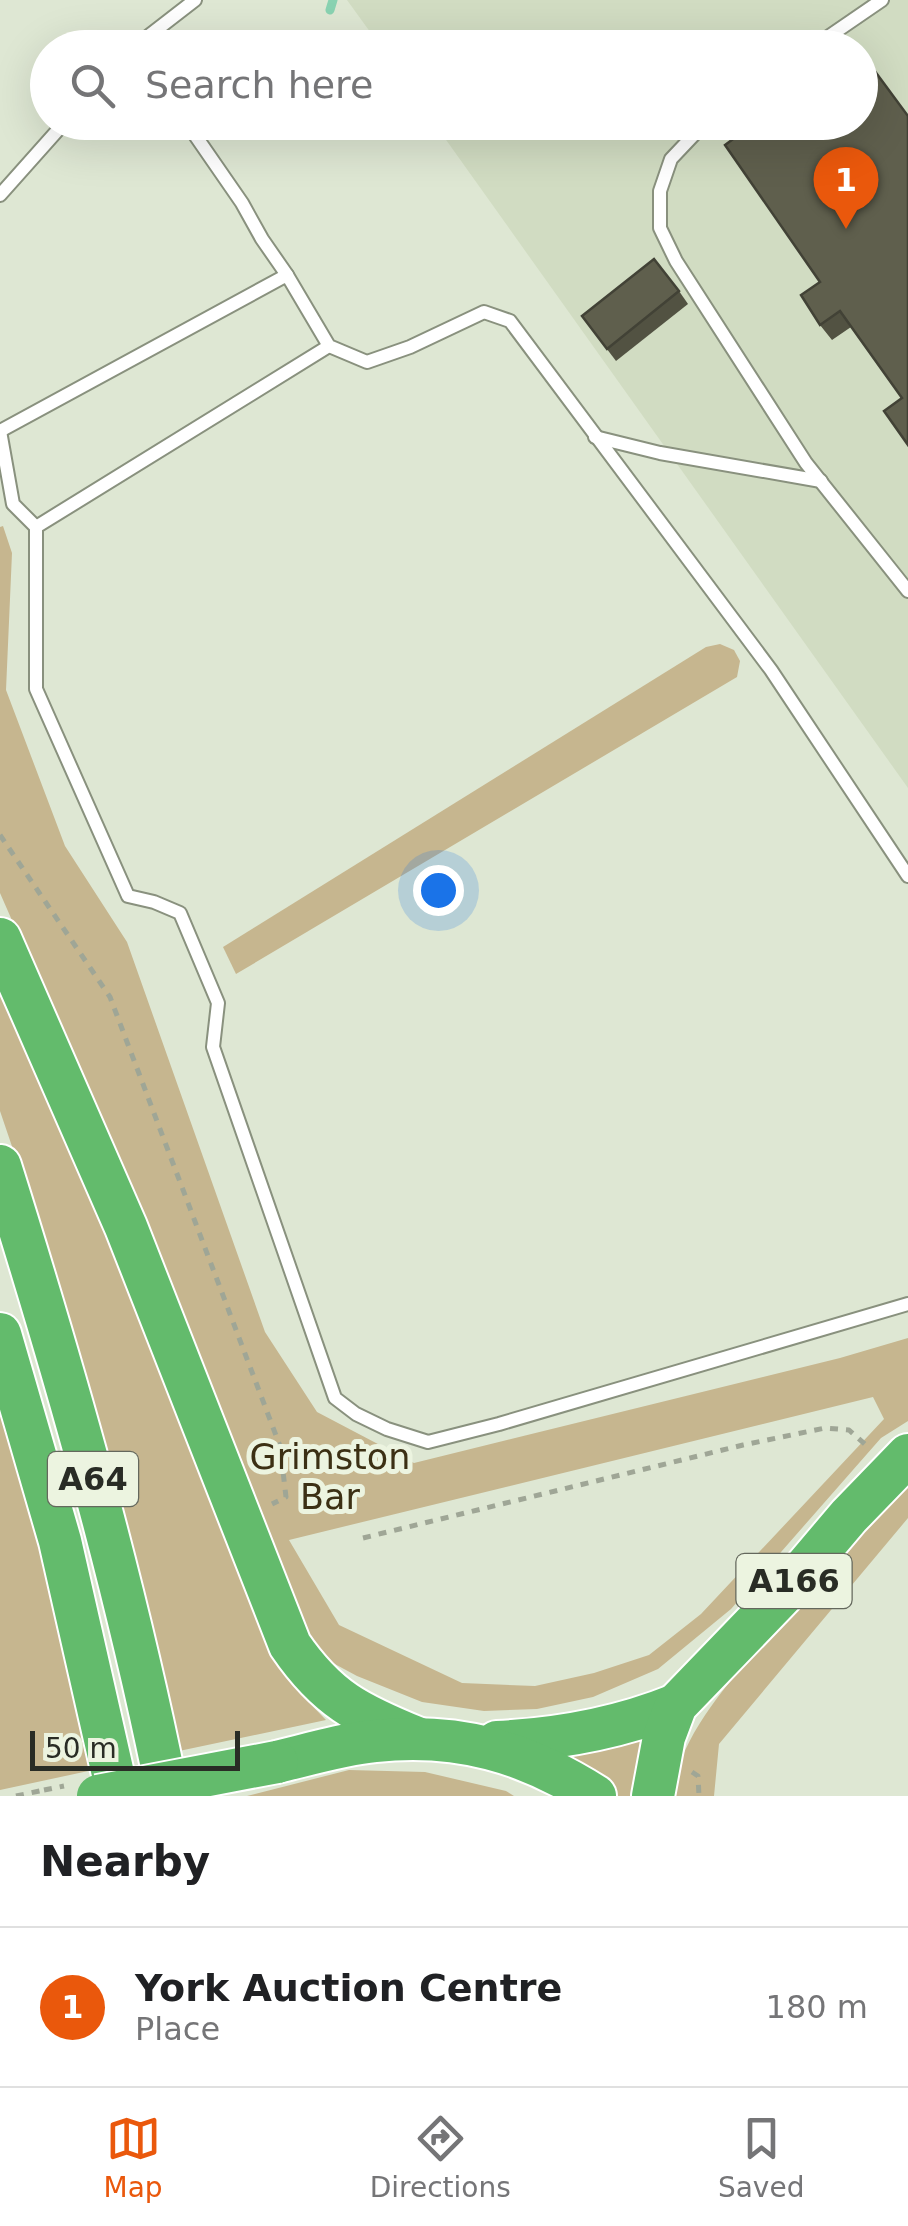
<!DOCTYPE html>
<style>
:root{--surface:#fff;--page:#f2f2f2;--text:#202124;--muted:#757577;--line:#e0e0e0;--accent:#ea580c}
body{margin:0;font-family:"DejaVu Sans",sans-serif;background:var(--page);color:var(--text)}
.scale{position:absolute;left:30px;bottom:25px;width:210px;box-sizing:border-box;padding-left:10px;border:5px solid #292c25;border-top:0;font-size:28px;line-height:35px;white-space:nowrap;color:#292c25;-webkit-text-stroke:8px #ecf4e0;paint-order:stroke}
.you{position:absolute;left:438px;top:890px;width:35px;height:35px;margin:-25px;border:8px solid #fff;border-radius:50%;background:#1a73e8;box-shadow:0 0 0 15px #1a73e833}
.badge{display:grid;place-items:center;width:65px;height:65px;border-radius:50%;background:var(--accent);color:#fff;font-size:32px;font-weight:700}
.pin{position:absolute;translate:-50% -82px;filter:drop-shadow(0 2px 5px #0008)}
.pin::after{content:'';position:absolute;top:52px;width:35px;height:30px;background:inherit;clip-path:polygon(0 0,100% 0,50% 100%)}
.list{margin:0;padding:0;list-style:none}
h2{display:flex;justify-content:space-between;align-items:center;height:130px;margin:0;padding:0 40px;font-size:42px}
h2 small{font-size:32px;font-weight:400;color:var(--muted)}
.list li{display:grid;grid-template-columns:65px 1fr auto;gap:30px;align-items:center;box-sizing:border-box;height:160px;padding:0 40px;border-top:2px solid var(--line)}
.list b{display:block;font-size:38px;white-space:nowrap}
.list p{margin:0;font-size:32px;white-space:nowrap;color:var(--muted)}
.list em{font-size:32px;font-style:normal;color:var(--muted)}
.icon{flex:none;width:55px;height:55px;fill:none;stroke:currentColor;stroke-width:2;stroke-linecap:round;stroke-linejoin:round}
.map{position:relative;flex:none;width:908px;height:1796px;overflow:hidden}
.search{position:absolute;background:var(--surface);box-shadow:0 10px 40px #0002;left:30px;right:30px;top:30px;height:110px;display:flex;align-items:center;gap:25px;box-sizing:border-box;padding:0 35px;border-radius:55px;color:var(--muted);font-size:38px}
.sheet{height:290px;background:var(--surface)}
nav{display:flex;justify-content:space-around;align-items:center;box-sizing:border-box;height:140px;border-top:2px solid var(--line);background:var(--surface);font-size:28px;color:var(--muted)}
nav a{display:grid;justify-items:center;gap:5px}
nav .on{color:var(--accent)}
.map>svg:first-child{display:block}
</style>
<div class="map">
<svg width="908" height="1796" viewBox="0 0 908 1796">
<rect width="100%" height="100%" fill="#dee7d3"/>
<path fill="#d1dcc2" d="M347 0H908V788L434 123 860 122V48L381 47Z"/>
<g fill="#c6b68f" fill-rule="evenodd">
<path d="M3 526 12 553 6 690 65 846 127 942 265 1332 317 1412 414 1463 840 1358 908 1338V1421L881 1438 731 1609 658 1669 593 1697 537 1709 484 1711 422 1702 357 1676 318 1655 291 1605 50 1007 0 893V527ZM873 1397 884 1419 701 1614 649 1655 594 1673 535 1686 462 1683 339 1625 289 1540Z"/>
<path d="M720 644 734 650 740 661 737 677 236 974 223 947 706 647Z"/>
<path d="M0 973 30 1035 232 1546 262 1633 297 1690 326 1720 179 1751 138 1566 56 1276 0 1111Z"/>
<path d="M0 1396 62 1618 93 1770 0 1790Z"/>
<path d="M908 1479V1518L719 1744 714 1796H670C683 1729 732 1679 775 1629 818 1577 863 1528 908 1479Z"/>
<path d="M647 1731 638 1796H612L566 1756Z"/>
<path d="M349 1770 425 1772 506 1791 514 1796H247Z"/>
</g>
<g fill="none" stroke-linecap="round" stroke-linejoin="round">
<path stroke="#89d2b1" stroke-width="9" d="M330 10 333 0"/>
<g stroke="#89917e" stroke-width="16">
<g id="service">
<path d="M133 48 195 0"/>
<path d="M812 48 882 0"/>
<path d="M186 122 242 203 262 239 287 275"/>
<path d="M706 122 671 159 660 191V228L676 261 806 463 908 591"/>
<path d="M0 195 65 122"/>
<path d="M329 346 36 527V689L128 896 154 902 180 913 218 1003 213 1047 335 1398 356 1414 387 1429 428 1442 499 1424 908 1304"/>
<path d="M0 431 287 275 329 346 367 362 410 347 484 312 510 321 771 670 908 876"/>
<path d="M0 431 13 504 36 527"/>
<path d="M595 437 660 453 821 481"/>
</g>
</g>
<g stroke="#fff" stroke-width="46">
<g id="trunk">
<path d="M0 939 126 1227 290 1645C327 1699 358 1714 417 1738"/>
<path d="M0 1166C65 1373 125 1582 168 1796"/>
<path d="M0 1334 60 1541 118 1796"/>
<path d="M497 1742C559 1739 619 1728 676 1705"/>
<path d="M277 1762C310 1754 343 1744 375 1741 458 1732 526 1752 595 1796"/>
<path d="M653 1796 664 1737 676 1705 783 1594 849 1516 908 1455"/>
</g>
</g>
<g stroke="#9fa696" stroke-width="5" stroke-dasharray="8 8" stroke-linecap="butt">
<path d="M0 835 110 997 280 1446 286 1497 272 1504"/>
<path d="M363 1538 743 1445 825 1428 849 1430 868 1447"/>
<path d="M692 1772 698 1776 699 1796"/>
<path d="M16 1796 44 1790"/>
</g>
<use href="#service" stroke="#fff" stroke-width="12"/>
<use href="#trunk" stroke="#63bb6c" stroke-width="42"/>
<g stroke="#fff" stroke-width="46" stroke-linecap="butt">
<path id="trunk-bridge" d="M98 1796 277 1762"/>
</g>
<path stroke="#9fa696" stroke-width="5" stroke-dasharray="8 8" stroke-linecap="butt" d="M44 1790 64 1786"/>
<use href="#trunk-bridge" stroke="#63bb6c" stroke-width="42"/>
</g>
<g fill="#525242">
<path d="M820 282 902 398 851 327 832 340 820 325Z"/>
<path d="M679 291 688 304 616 361 582 316Z"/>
</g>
<g fill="#5f5f4d" stroke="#424236" stroke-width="2.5">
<path d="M860 51 908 116V445L884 411 902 398 840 311 820 325 801 295 820 282 725 145 756 122H860Z"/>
<path d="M654 259 679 291 607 349 582 316Z"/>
</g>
<g text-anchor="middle" stroke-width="10" stroke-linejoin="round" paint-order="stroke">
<g fill="#ecf4e0" stroke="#64685d" stroke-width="2.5">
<rect x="48" y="1452" width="90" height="54" rx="8"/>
<rect x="736.5" y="1554" width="115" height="54" rx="8"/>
</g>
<g font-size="32" font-weight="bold" fill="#292c25">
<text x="93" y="1490">A64</text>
<text x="794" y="1592">A166</text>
</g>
<g font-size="35" fill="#3c3014" stroke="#ecf4e0">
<text x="330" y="1469">Grimston<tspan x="330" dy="40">Bar</tspan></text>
</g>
</g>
</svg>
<div class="scale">50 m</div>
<div class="you"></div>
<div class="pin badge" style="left:846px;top:229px">1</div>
<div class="search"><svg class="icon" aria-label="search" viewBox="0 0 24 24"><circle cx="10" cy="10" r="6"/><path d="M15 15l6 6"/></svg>Search here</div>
</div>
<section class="sheet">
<h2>Nearby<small></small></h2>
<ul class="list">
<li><span class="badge">1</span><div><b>York Auction Centre</b><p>Place</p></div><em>180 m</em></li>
</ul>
</section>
<nav>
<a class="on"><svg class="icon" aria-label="map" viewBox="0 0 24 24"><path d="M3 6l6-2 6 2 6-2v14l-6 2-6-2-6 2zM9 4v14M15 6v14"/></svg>Map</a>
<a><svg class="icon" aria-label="directions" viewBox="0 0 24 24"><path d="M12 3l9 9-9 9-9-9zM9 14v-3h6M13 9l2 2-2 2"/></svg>Directions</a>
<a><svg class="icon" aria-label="saved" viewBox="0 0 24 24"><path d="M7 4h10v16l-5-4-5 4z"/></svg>Saved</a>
</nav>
